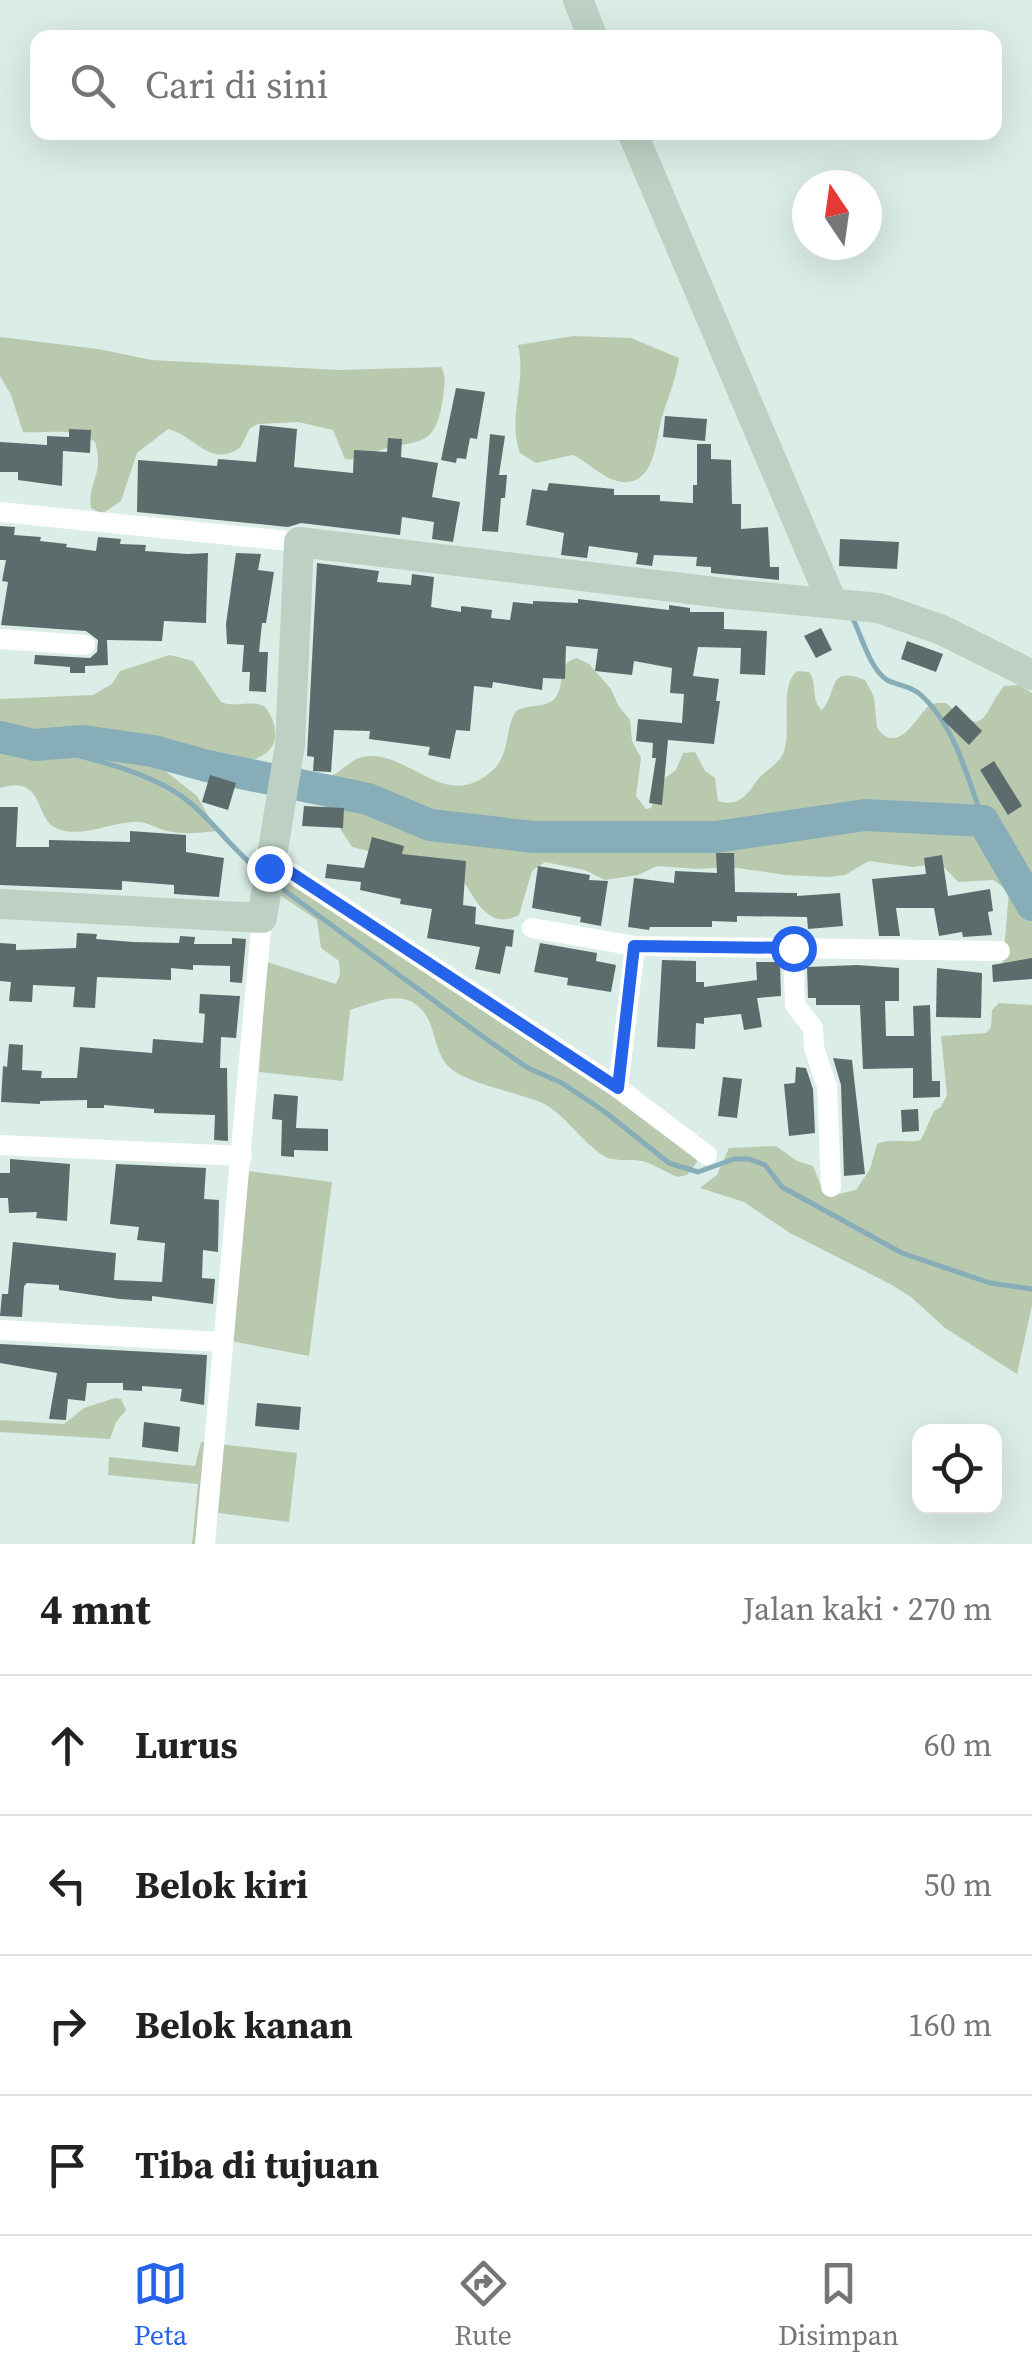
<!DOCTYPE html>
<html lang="id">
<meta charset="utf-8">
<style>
:root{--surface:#fff;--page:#f2f2f2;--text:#222;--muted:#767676;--line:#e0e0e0;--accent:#2563eb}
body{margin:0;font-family:"Source Serif 4",serif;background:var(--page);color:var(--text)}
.controls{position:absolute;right:30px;bottom:30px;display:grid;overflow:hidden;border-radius:20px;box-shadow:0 10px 40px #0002}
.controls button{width:90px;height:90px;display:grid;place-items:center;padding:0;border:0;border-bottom:2px solid var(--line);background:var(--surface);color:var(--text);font:50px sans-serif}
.compass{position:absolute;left:792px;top:170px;width:90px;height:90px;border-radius:50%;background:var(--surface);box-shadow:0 10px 40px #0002;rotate:347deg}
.stop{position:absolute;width:30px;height:30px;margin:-22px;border:8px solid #2563eb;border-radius:50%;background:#fff}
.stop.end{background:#2563eb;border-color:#fff;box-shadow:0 2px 10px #0008}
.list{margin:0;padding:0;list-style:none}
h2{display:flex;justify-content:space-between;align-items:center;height:130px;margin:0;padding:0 40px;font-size:42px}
h2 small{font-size:32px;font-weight:400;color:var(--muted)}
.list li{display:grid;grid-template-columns:65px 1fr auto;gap:30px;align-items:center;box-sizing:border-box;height:140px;padding:0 40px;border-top:2px solid var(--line)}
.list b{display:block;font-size:38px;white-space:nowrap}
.list em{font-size:32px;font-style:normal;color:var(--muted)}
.icon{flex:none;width:55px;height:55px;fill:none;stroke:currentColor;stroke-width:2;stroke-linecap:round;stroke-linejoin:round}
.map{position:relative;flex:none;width:1032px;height:1544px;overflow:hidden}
.search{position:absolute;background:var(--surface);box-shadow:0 10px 40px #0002;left:30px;right:30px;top:30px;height:110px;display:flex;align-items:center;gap:25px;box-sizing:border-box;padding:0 35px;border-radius:20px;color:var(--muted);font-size:38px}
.sheet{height:690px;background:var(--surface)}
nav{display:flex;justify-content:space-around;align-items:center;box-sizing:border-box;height:140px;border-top:2px solid var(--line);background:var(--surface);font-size:28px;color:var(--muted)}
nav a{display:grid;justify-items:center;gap:5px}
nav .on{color:var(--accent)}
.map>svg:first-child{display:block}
</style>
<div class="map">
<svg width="1032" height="1544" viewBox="0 0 1032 1544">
<rect width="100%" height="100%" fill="#dbede7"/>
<g fill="#b9c9ae">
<path d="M573 336 631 338 679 358C676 380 668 397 662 417 656 437 656 479 628 482 608 484 590 463 573 455L536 463 520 453C507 417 527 381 518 345Z"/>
<path d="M0 337 98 349 152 360 339 370 441 367C447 377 444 386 443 398 434 454 418 436 375 452 364 456 357 461 345 459L333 430 298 422 258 424 250 428 240 448C209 468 196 436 168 429L137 453 121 501 102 514 91 508C87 484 105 474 95 442 74 426 47 434 23 432L11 395 0 376Z"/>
<path d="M170 655 193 661 221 702C235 708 250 700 264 706 272 715 275 723 275 735 276 759 237 767 218 763 210 761 203 756 195 755 184 754 174 755 164 759V770L197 796 217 831C199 833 181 835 163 830 152 826 144 821 133 822 109 823 79 839 56 828 34 818 45 774 0 788V699L93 695 112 684 120 671Z"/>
<path d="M577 658 589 664 611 689 618 705 630 720 632 741 641 758 636 796 646 809 651 808 665 778 676 770 683 753 695 752 705 771 715 778 718 801C737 807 746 797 756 782 763 771 777 766 783 754 793 732 778 686 797 671L809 672C818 683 810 700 822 710 839 691 826 665 865 680L874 697 877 728C899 757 916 716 929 706 936 702 939 703 946 703 987 741 982 713 1004 686L1019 685 1032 693V963H1003L1009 891 993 880 958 882 940 863 913 867 869 861 845 875 829 877 786 875 730 867 698 869 657 866 638 875 605 880 585 870 545 862 532 871 519 915C487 932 474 896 459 874L352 847 324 804 300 789 302 778C312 778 324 780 333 775 347 768 353 755 373 756 416 758 449 813 495 768 510 752 505 728 516 711 527 704 548 708 555 698 567 684 554 664 577 658Z"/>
<path d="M282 873 536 1037 696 1157 697 1162 687 1175 677 1177C666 1172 653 1164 642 1161 629 1158 616 1163 604 1156 581 1142 563 1111 540 1102 516 1092 464 1083 448 1066 430 1047 438 1014 410 1001 392 993 368 1005 350 1010L343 1081 259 1072 267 962 336 984 340 975 339 961 321 948 317 920 277 893Z"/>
<path d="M999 1003 1032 1005V1305L1017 1374 945 1328 911 1297 892 1285 790 1233 744 1202 700 1188 717 1175 729 1148 776 1146 797 1161 813 1166 823 1191 830 1196 856 1190 870 1169 877 1144C891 1137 906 1144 921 1140L934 1111 941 1107 947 1095 941 1036 986 1033 991 1027 992 1010Z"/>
<path d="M248 1171 332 1182 309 1356 231 1341Z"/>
<path d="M115 1398 121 1399 126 1410 116 1422 110 1439 0 1432V1420L64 1424 84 1408Z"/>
<path d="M201 1442 297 1453 289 1522 218 1513 214 1544H192L198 1484 108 1475 109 1457 195 1466Z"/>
</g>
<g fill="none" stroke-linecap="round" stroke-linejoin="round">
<g stroke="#87adb8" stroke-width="5">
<path d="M853 619C862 637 870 669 887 680 899 686 912 686 922 696 955 726 969 781 983 821"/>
<path d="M34 745C81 756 152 771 189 802 214 822 232 849 257 869"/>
<path d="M277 885 486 1039 528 1068 562 1083 605 1112 669 1163 698 1172 734 1159H749L765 1165 782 1187 902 1253 990 1283 1032 1289"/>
</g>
<path stroke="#87adb8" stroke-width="32" d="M0 737 34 745 83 741 153 751 207 766 368 799 430 825 534 837H716L865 815 983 821 1032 905"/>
</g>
<g fill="#5c6c6c">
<path d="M456 388 485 392 477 439 470 438 466 459 457 458 456 463 441 460Z"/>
<path d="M665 416 707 419 705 441 663 437Z"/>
<path d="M260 425 297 429 294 467 353 473 354 450 387 452 388 438 402 439 401 457 438 463 432 497 460 502 453 542 432 539 434 522 402 517 400 535 301 523 288 527 137 512 138 460 217 466 218 459 256 462Z"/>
<path d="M69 429 91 430 90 453 63 451 62 486 18 480V472H0V442L47 445V436L69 437Z"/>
<path d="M490 434 505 436 499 475H507L505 498H501L498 532 482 531Z"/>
<path d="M697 444H711V459L731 460 732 504H741V529L768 527 770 567H779V580L711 573V567L696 566 697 557 654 555 652 566 636 564 638 553 589 546 587 558 561 555 564 533 526 525 532 489 547 491 549 483 614 489V495H660V501L693 503V485H697Z"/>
<path d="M0 526 15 527 14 535 41 537 40 541 67 544 66 547 96 551 98 537 121 539 120 544 146 545 145 551 187 554 208 553 206 623 164 621 162 641 107 640 108 665 85 666V673H70V667L34 664 35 655 90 658 97 652 98 640 86 631 1 625 8 582 2 581 6 560H0Z"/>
<path d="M840 539 899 542 897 569 839 566Z"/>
<path d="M236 553 261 554 258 570 274 572 266 623H262L259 652H268L266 692 249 691 250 672H242L244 645 227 644 226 624Z"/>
<path d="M317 563 379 571 377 582 411 585 412 574 434 577 431 607 461 612V606L492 610 491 618 510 620 513 602 533 604V601L578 603V599L669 610V605L690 608V612H724V629L767 631 765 675 740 674 741 648 698 647 693 676 719 679 716 701H720L714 744 668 740 662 805 649 803 656 758H652L653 743 636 741 638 719 682 723 684 694 670 693 672 668 634 661 632 675 595 671 598 649 566 646 565 679 543 678 542 690 493 682 492 688 474 686 470 731 456 730 450 759 428 755 430 747 369 739 370 731 334 730 331 772 313 771 314 757 307 756Z"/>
<path d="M821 628 832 650 816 658 804 636Z"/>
<path d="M907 641 943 654 936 672 901 659Z"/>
<path d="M956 705 982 731 969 745 942 719Z"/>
<path d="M994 761 1022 806 1008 815 980 770Z"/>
<path d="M210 775 236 783 228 810 202 802Z"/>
<path d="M304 806 344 808 343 828 302 826Z"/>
<path d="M0 807H18L16 847H49V840L130 842V831L186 835V852L224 858 219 897 174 894V885L122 881V890L0 885Z"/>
<path d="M372 837 404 846 402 854 466 861 463 905 476 907 475 924 514 930 512 947 506 946 500 974 475 969 480 947 427 938 432 909 400 904 401 899 360 890 361 882 325 878 327 864 364 868Z"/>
<path d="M716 853H734L735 892 797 893V896L840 893 843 926 808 929 807 917 737 916V922L712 921V927H650L649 930 628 927 634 878 674 883 675 871 717 873Z"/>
<path d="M942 855 948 896 990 889 993 911 988 912 992 935 963 937 962 932 939 936 934 908H896L900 936H879L872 879 926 874 924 858Z"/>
<path d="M538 866 590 875 589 880 608 881 601 926 580 922 581 917 532 908Z"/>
<path d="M77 933 97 934 96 939 133 942 179 943 180 936 195 937 194 944H232V938L246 939 242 983 230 982V966L193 965V970L171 968V980L97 977 95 1008 73 1007 75 987 33 985 32 1002 9 1001 11 982 0 981V943L16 944V950L76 948Z"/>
<path d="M540 943 597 953 596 961 616 965 611 992 567 985 568 978 534 972Z"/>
<path d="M1032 958V979L993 982 992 965Z"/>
<path d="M662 960 696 961V982H704V987L757 980 756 962H780L781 996 757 998 762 1027 744 1030 741 1014 704 1018V1024L696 1023 695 1049 657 1047Z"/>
<path d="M857 965 899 968V1001H885L886 1036H914L913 1006 930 1005 932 1081H940V1097L913 1098V1068L863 1069 860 1005H816V998H808L807 967Z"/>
<path d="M937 968 982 973 981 1018 936 1017Z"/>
<path d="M200 994 240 996 236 1038 221 1037 220 1068H227L228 1141 214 1140 215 1115 154 1113V1109L104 1105V1108H87V1100L40 1101V1104L1 1102 3 1066 7 1067 9 1044 23 1045 22 1070 42 1071 41 1078H77L80 1047 152 1053 153 1039 203 1043 205 1014 199 1013Z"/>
<path d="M833 1058 852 1060 865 1174 844 1176 841 1085Z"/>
<path d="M796 1067 806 1068 813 1089 815 1133 789 1136 784 1084 795 1083Z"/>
<path d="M723 1077 742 1079 737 1118 718 1116Z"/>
<path d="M274 1094 298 1096 296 1128 328 1129V1151L294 1150V1157L281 1156 282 1120 272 1119Z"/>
<path d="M918 1109 919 1131 902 1132 901 1110Z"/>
<path d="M10 1159 70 1164 67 1221 36 1218 37 1212 9 1213 8 1198H0V1173H10Z"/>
<path d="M116 1164 206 1168 204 1199 219 1200 218 1252 203 1250 202 1278 215 1279 213 1304 152 1296V1301L120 1299 59 1290V1285L27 1283 24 1286 22 1317 0 1316 2 1294H8L13 1242 116 1253 114 1280 162 1282 165 1243 137 1240 139 1227 110 1224Z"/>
<path d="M0 1344 207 1355 204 1405 180 1401 182 1389 142 1386V1391L123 1390V1383H87L85 1401 68 1399 66 1420 49 1419 57 1373 0 1363Z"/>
<path d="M257 1403 301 1407 299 1430 255 1426Z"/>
<path d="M144 1422 180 1427 178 1452 142 1447Z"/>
</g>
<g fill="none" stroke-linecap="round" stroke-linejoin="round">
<g stroke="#fff" stroke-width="20">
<path d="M0 512 299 542"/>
<path d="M0 639 85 645"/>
<path d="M270 859 618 1088 707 1155"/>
<path d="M532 928 635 946 1000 951"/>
<path d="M793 948 795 1005 813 1028 814 1048 827 1086 831 1187"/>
<path d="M618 1088 635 946"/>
<path d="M0 1145 242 1156"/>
<path d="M0 1330 223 1342"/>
<path d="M205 1544 262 918"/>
</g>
<g stroke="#bcd1c4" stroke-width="30">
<path d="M578 0 593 38"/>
<path d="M632 132 832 602"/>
<path d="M0 904 262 918 290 745 299 542 731 594 879 608 942 630 1032 675"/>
</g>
</g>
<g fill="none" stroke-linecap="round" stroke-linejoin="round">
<path stroke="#2563eb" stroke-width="12" d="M269 868 270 859 618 1088 634 946 793 948"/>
</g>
</svg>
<div class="controls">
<button><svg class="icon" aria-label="locate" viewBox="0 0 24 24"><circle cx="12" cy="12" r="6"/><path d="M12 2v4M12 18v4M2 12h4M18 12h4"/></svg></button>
</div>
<svg class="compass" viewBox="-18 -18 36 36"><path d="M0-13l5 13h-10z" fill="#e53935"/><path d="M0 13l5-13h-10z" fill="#767676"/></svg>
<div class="stop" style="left:793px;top:948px"></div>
<div class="stop end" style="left:269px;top:868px"></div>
<div class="search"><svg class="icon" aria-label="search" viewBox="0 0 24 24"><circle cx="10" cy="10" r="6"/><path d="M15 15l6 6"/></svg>Cari di sini</div>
</div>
<section class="sheet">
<h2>4 mnt<small>Jalan kaki · 270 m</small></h2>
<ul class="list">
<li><svg class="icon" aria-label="ahead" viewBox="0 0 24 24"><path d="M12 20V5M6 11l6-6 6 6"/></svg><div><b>Lurus</b></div><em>60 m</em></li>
<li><svg class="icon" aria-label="left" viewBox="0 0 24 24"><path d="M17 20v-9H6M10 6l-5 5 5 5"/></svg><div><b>Belok kiri</b></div><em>50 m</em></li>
<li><svg class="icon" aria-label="right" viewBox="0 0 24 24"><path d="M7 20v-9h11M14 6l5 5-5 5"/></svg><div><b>Belok kanan</b></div><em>160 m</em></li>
<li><svg class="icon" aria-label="arrive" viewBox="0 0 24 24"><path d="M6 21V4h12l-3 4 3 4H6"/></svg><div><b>Tiba di tujuan</b></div></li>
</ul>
</section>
<nav>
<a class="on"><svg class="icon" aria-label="map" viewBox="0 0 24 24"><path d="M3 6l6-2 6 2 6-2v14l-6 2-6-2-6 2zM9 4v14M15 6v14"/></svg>Peta</a>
<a><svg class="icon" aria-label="directions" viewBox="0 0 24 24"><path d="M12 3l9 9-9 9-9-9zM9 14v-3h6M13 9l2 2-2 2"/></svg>Rute</a>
<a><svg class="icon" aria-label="saved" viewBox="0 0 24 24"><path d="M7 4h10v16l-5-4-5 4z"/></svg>Disimpan</a>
</nav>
